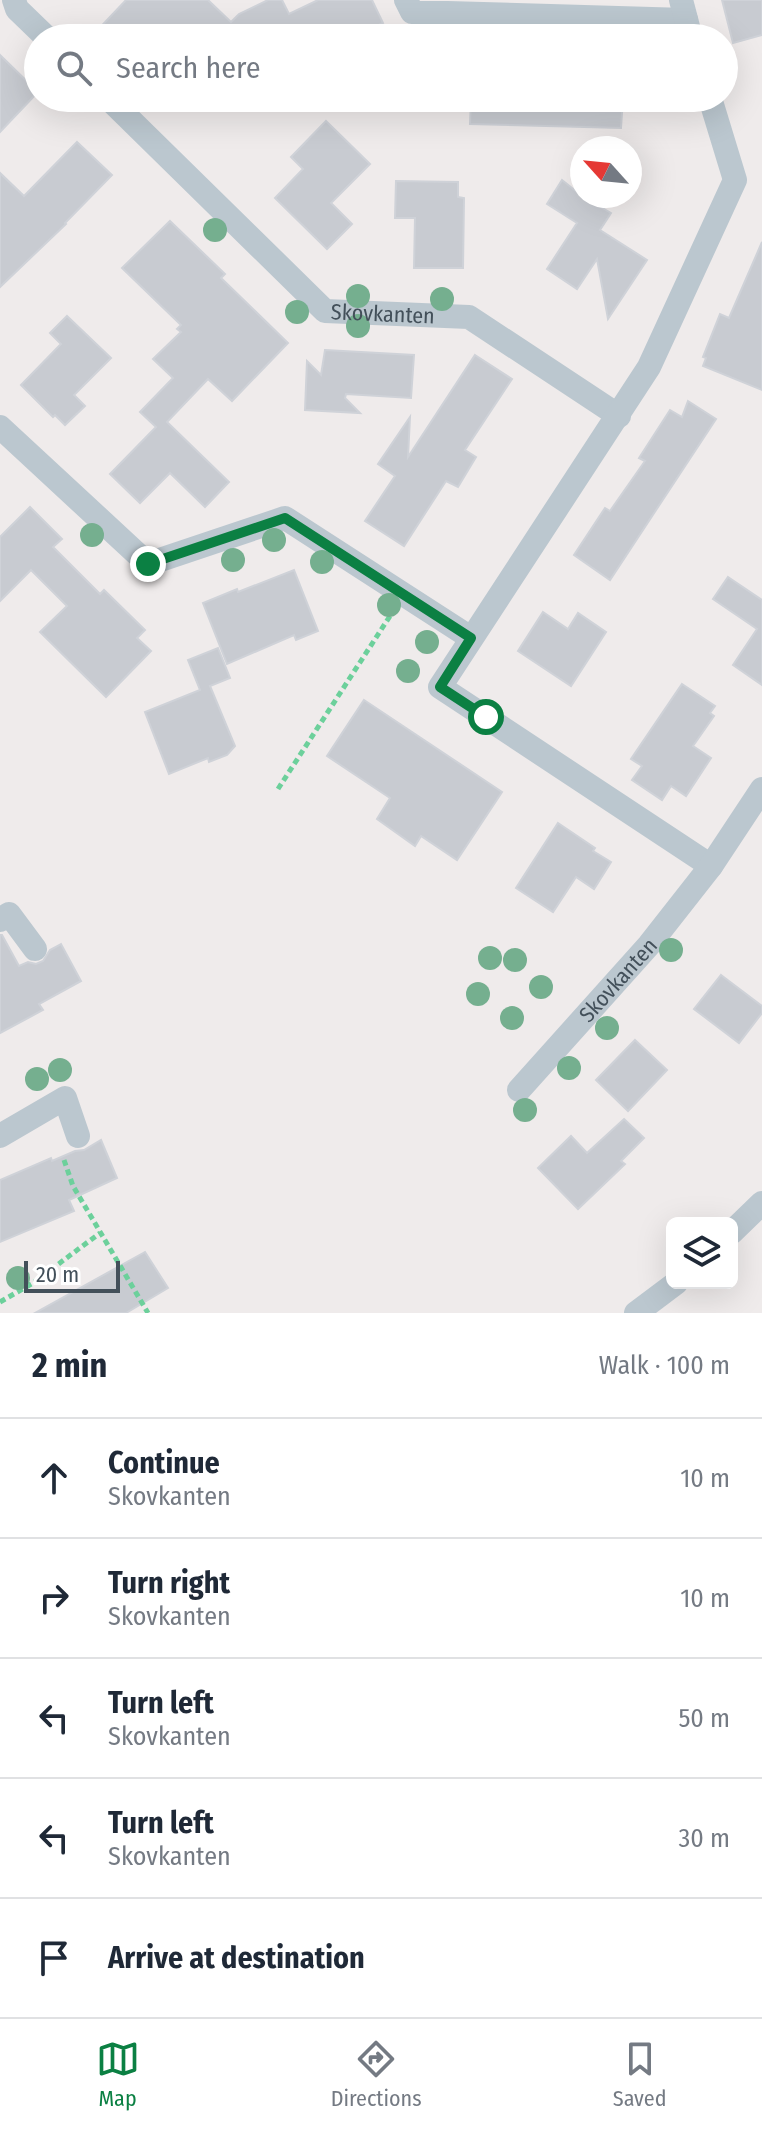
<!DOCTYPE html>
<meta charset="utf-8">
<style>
:root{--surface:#fff;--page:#f2f2f3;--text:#1f2937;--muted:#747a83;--line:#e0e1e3;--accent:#0b8043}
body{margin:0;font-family:"Fira Sans Condensed",sans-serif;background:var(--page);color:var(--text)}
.controls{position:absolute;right:24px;bottom:24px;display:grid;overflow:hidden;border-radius:12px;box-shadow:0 8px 32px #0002}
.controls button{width:72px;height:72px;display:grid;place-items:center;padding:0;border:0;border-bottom:2px solid var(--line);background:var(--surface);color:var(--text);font:40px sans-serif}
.compass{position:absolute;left:570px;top:136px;width:72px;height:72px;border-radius:50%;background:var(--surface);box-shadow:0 8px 32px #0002;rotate:297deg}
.scale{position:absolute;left:24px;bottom:20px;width:96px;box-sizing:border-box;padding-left:8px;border:4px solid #43505a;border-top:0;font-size:22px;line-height:28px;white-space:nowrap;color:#43505a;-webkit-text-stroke:6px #fff;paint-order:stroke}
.stop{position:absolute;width:24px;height:24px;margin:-18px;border:6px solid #0b8043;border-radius:50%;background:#fff}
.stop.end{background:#0b8043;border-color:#fff;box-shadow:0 2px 8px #0008}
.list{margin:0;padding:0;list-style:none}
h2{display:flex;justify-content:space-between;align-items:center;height:104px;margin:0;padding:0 32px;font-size:34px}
h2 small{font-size:26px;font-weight:400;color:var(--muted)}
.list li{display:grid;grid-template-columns:52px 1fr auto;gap:24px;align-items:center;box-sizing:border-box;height:120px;padding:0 32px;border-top:2px solid var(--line)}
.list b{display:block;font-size:30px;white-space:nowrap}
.list p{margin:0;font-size:26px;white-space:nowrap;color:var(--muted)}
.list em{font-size:26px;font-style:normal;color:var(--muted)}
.icon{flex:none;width:44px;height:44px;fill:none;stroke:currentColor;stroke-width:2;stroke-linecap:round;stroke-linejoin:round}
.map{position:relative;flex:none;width:762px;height:1313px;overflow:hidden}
.search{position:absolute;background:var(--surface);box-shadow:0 8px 32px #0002;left:24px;right:24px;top:24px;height:88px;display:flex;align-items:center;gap:20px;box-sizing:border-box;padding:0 28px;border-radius:44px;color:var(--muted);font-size:30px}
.sheet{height:704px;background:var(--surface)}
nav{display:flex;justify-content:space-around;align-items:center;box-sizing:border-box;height:112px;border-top:2px solid var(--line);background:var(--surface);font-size:22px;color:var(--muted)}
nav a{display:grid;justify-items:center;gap:4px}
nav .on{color:var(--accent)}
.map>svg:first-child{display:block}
</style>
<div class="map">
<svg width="762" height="1313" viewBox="0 0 762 1313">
<rect width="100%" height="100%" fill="#efebeb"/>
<g fill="#c8cbd1" stroke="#cfd2d8" stroke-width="2">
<path d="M126 0H208L231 22 239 14 268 0H282L289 14 318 0H372L383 23 370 29 374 38H90Z"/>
<path d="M722 0H762V35L733 43Z"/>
<path d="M0 55 38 92 0 132Z"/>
<path d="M471 98H623L621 128 470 124Z"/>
<path d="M326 121 370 164 331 203 352 224 327 249 275 198 303 169 291 157Z"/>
<path d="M77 142 112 175 65 223 66 224 0 287V173L24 196Z"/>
<path d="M562 180 582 196 611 213 600 230 647 260 608 319 597 259 577 289 547 269 577 223 547 204Z"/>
<path d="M396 181 458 182V197L464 198 463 268H414L415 218H395Z"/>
<path d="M170 221 225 274 221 278 288 343 232 401 208 379 167 422 229 482 205 507 170 473 140 503 110 474 156 427 140 412 173 378 153 359 181 332 177 329 181 325 122 268Z"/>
<path d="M762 242V390L703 366 706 358 703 357 720 314 729 318Z"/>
<path d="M67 316 111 358 74 395 85 406 65 425 55 415 53 417 21 385 61 344 50 333Z"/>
<path d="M325 350 414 355 411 398 346 394 345 398 360 413 305 410 307 361 321 375Z"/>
<path d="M475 355 512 379 465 450 476 457 458 487 446 481 404 546 365 521 395 476 378 464 410 417 408 457Z"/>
<path d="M688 401 716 419 610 580 574 555 605 508 610 511 645 461 639 458 670 410 682 417Z"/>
<path d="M30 507 62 539 53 547 100 594 104 590 145 630 137 638 151 651 106 697 40 632 67 606 31 570 0 601V537Z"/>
<path d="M294 570 318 631 296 640 294 635 227 664 203 603 237 589 238 592Z"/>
<path d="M728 577 762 600V685L733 665 757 629 713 599Z"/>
<path d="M543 612 568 629 578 613 606 632 571 686 518 651Z"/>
<path d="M218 648 230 678 210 686 235 746 227 755 209 762 208 758 169 774 145 712 200 690 188 660Z"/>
<path d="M682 684 715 706 710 713 714 716 693 746 711 758 686 796 671 786 662 800 632 780 642 766 631 759Z"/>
<path d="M364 700 502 792 457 860 421 836 415 846 377 819 390 798 327 756Z"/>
<path d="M558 823 595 848 593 851 611 862 594 889 576 877 553 912 516 888Z"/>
<path d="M0 935H2L19 966 28 962 36 964 43 961 50 950 61 944 81 981 39 1004 43 1010 0 1033Z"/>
<path d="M721 975 762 1006V1013L739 1043 694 1009Z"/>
<path d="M635 1040 667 1070 628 1111 596 1080Z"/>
<path d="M624 1119 644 1138 621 1161 625 1164 578 1209 538 1168 571 1136 587 1153Z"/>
<path d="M101 1140 117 1178 69 1200 74 1211 0 1242V1180L51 1158 52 1161 75 1151 84 1150Z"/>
<path d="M145 1252 168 1288 126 1313H35Z"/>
</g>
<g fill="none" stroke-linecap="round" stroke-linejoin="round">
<g stroke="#6cd09b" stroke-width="5" stroke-dasharray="6 4" stroke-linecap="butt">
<path d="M278 789 390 616"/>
<path d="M64 1160 73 1186 148 1313"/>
<path d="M0 1302 33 1283 100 1233"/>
</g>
<g stroke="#bbc7cf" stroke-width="24">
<path d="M14 0 17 9 47 38"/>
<path d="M406 0 412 12 686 20"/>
<path d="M681 0 691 38"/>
<path id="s1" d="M108 98 325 311 469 317 619 416"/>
<path d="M710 98 735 180 649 367 440 687 711 866"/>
<path d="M0 427 148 564 285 518 471 638"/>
<path d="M0 920 9 914 35 949"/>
<path id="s2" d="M519 1090 649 945 711 866 762 789"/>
<path d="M0 1136 65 1098 78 1136"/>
<path d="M732 1232 762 1203"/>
<path d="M636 1313 676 1283"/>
</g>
</g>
<g fill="#75af8f">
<circle cx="215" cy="230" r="12"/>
<circle cx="358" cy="296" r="12"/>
<circle cx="442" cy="299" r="12"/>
<circle cx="297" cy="312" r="12"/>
<circle cx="358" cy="326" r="12"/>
<circle cx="92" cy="535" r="12"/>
<circle cx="274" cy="540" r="12"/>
<circle cx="233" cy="560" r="12"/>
<circle cx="322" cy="562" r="12"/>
<circle cx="389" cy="605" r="12"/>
<circle cx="427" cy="642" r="12"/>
<circle cx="408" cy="671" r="12"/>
<circle cx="671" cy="950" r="12"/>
<circle cx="490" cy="958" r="12"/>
<circle cx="515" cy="960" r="12"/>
<circle cx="541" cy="987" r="12"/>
<circle cx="478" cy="994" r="12"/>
<circle cx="512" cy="1018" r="12"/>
<circle cx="607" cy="1028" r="12"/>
<circle cx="569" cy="1068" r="12"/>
<circle cx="60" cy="1070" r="12"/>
<circle cx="37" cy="1079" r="12"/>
<circle cx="525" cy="1110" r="12"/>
<circle cx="18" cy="1278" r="12"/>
</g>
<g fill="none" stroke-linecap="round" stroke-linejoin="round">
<path stroke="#0b8043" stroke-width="10" d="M148 564 285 518 471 638 440 687 486 717"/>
</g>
<g text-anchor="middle" stroke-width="6" stroke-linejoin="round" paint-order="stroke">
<g font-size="22" fill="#43505a" stroke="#fff">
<text dy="8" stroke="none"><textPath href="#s1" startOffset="362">Skovkanten</textPath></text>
<text dy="8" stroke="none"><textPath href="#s2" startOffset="148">Skovkanten</textPath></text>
</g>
</g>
</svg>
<div class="controls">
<button><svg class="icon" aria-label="layers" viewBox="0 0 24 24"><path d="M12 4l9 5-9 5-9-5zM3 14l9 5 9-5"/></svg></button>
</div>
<svg class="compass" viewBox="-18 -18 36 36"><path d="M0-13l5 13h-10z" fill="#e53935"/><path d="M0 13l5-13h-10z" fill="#747a83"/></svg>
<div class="scale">20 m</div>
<div class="stop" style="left:486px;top:717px"></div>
<div class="stop end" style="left:148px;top:564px"></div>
<div class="search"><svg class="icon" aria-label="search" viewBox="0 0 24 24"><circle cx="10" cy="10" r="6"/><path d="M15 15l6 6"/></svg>Search here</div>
</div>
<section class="sheet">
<h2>2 min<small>Walk · 100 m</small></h2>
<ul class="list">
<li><svg class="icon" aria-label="ahead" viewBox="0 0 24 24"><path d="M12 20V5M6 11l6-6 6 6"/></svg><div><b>Continue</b><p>Skovkanten</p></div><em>10 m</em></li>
<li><svg class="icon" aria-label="right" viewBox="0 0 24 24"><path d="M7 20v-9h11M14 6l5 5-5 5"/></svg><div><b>Turn right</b><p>Skovkanten</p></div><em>10 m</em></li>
<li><svg class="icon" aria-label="left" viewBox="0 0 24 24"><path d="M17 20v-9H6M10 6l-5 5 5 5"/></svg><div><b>Turn left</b><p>Skovkanten</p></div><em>50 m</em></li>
<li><svg class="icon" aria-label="left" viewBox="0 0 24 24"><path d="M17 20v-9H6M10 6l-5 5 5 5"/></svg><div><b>Turn left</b><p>Skovkanten</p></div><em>30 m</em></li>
<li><svg class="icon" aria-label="arrive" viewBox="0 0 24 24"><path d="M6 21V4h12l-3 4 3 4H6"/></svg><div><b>Arrive at destination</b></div></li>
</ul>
</section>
<nav>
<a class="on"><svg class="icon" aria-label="map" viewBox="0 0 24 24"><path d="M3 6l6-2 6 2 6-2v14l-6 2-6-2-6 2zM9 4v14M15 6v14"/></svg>Map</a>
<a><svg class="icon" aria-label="directions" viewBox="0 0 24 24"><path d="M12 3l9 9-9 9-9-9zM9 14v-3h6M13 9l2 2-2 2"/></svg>Directions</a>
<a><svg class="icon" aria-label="saved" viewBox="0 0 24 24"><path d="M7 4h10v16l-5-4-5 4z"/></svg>Saved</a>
</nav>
